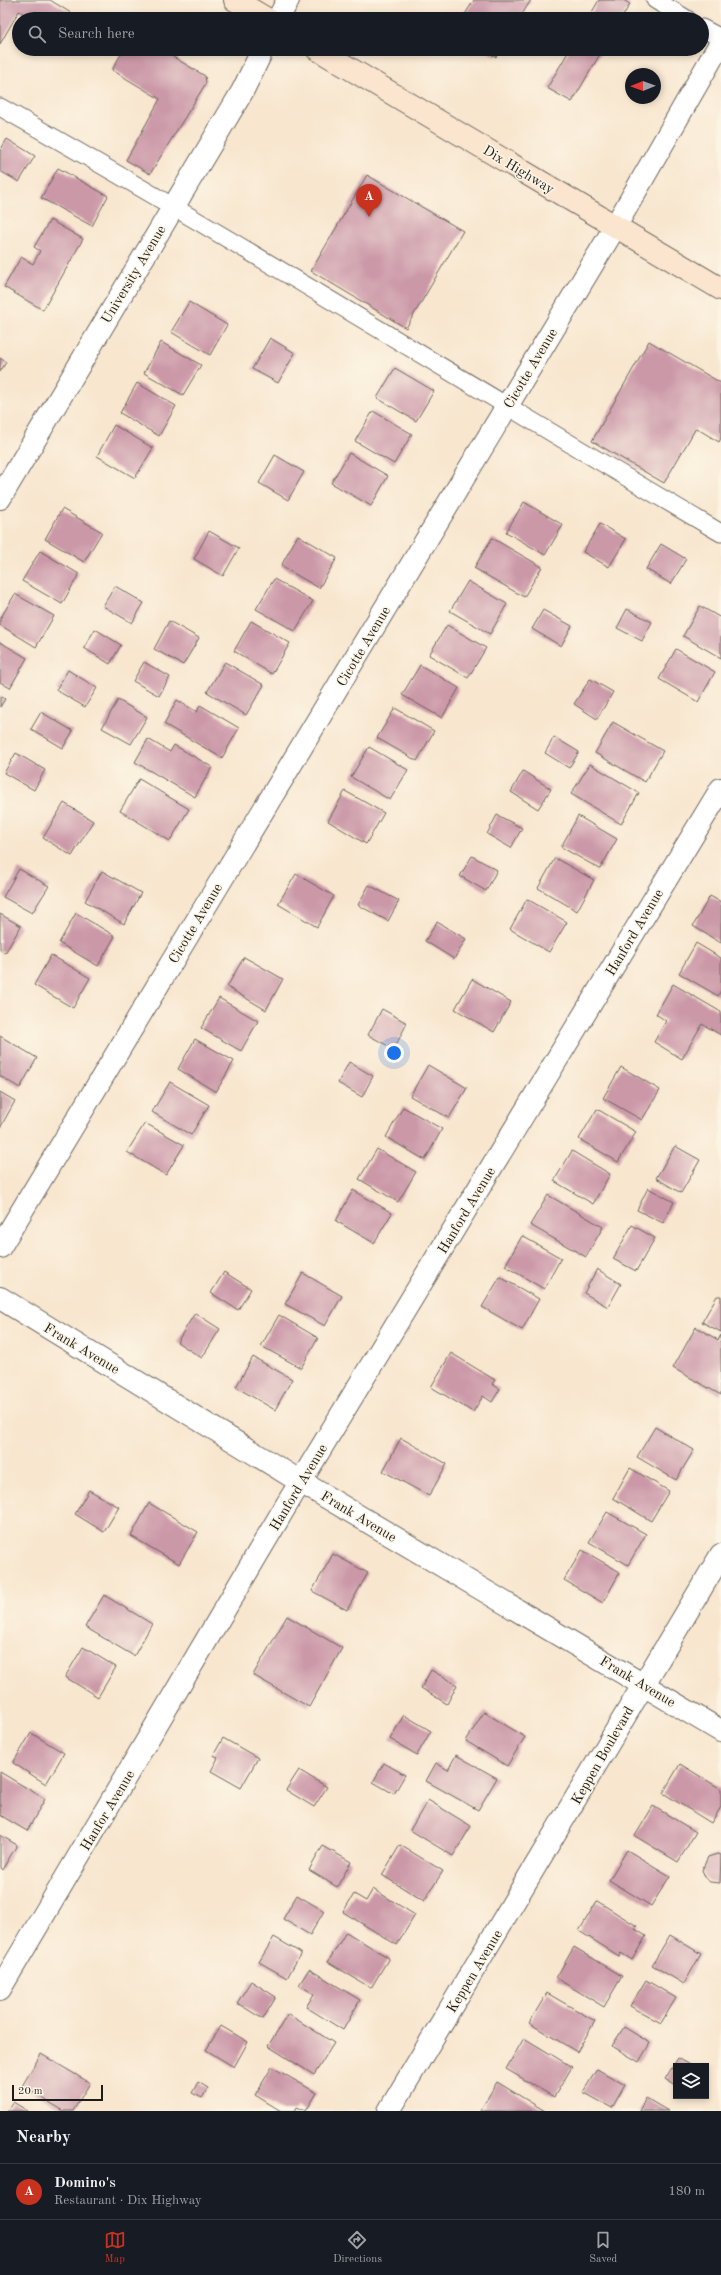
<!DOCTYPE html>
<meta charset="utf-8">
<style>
:root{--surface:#171b24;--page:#20242c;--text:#f1f3f6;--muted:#9ea1a6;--line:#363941;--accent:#c8321e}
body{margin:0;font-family:"Old Standard TT",serif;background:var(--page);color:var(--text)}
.controls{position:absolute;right:12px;bottom:12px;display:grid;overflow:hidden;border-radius:0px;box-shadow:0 2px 6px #0003}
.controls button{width:36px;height:36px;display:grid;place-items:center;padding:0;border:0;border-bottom:1px solid var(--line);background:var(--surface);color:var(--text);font:20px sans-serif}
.compass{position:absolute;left:625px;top:68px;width:36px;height:36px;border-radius:50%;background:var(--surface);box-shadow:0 2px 6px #0003;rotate:269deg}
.scale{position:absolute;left:12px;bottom:10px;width:91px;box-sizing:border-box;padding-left:4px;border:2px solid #1c1c1c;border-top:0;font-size:11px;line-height:14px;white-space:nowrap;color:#1c1c1c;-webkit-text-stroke:3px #fcf5e5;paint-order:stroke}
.you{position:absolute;left:394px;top:1053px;width:14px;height:14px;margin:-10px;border:3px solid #fff;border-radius:50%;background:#1a73e8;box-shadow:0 0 0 6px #1a73e833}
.badge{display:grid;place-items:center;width:26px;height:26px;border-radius:50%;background:var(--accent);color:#fff;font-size:13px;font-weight:700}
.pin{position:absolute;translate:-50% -33px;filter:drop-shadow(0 1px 2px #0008)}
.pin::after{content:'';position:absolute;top:21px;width:14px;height:12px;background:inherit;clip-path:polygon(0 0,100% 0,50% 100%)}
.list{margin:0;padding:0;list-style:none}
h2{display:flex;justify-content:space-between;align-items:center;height:52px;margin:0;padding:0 16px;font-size:17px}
h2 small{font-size:13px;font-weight:400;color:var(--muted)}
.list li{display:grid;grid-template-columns:26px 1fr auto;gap:12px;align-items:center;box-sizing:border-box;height:56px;padding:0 16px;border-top:1px solid var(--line)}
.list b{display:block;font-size:15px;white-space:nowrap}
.list p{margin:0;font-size:13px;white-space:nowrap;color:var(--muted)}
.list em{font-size:13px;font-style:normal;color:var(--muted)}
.icon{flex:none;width:22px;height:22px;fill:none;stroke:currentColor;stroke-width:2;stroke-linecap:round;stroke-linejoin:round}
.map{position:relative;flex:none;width:721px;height:2111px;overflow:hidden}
.search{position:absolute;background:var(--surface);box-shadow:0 2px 6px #0003;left:12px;right:12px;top:12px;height:44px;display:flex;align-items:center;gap:10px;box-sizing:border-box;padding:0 14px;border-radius:22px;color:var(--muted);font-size:15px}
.sheet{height:108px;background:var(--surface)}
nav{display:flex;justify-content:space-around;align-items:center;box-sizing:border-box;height:56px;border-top:1px solid var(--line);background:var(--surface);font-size:11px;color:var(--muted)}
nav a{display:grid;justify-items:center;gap:2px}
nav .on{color:var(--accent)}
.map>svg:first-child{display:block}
</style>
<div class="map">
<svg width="721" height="2111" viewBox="0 0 721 2111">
<rect width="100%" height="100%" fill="#fcf5e5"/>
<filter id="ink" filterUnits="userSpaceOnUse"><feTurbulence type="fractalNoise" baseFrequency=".025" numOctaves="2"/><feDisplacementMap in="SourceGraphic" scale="8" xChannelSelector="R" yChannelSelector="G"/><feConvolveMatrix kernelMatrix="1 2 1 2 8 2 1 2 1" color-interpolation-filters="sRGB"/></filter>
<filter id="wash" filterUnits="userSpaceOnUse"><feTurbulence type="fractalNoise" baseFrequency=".012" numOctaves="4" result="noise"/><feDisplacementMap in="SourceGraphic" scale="16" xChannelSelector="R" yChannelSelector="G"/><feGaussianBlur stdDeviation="0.9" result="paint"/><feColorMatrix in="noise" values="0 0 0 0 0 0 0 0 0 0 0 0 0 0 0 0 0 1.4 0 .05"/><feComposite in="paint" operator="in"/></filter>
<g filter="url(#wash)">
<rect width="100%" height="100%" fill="#f8e6cf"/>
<g id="blocks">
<g fill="#cb98a8">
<path d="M0 0H50L71 13 67 19H33L19 11 0 44Z"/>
<path d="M474 0H531L519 19H462Z"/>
<path d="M599 0H623L630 4 621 19H588Z"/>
<path d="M124 49H160L205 76 206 83 150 174 126 160 160 99 112 70Z"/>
<path d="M483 49H501L496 57Z"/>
<path d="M570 49H603L572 102 547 88Z"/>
<path d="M7 139 35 156 19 182 0 171V151Z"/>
<path d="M58 168 108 196 92 226 41 198Z"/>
<path d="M367 175 463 231 406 328 311 271Z"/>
<path d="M50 220 83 239 43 310 4 287 21 257 33 264 40 251 34 247Z"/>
<path d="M189 302 227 325 210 355 171 332Z"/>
<path d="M270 338 295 353 278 383 252 369Z"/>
<path d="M649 341 721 383V438L719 442 696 428 664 483 592 441Z"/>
<path d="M161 342 201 365 183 395 144 373Z"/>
<path d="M0 358 6 362 0 372Z"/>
<path d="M395 368 434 391 416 421 377 398Z"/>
<path d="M137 383 176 406 159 436 120 413Z"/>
<path d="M373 411 412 434 394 464 355 441Z"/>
<path d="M114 425 153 448 135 478 97 456Z"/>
<path d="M349 453 388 476 371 506 331 483Z"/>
<path d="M275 455 304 472 288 500 259 483Z"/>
<path d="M524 502 563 525 545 555 506 532Z"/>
<path d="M62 509 102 532 84 562 45 539Z"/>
<path d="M600 524 626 539 609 567 583 552Z"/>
<path d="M209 531 239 548 223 576 194 559Z"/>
<path d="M298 535 337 558 319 588 281 566Z"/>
<path d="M492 538 542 567 524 597 474 568Z"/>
<path d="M661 544 686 559 671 584 646 569Z"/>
<path d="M40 551 79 574 62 604 22 581Z"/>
<path d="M274 579 313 601 295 631 256 609Z"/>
<path d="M468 581 507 604 490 634 450 611Z"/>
<path d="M115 586 144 603 132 623 103 606Z"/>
<path d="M15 594 54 616 36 647 0 625V619Z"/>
<path d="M700 606 721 618V658L683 636Z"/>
<path d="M627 609 652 622 642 641 617 628Z"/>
<path d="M543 610 572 626 561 646 532 629Z"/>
<path d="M169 621 199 638 183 665 154 649Z"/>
<path d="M251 621 290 643 272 674 234 651Z"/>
<path d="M447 625 486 648 468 678 429 655Z"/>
<path d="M95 629 121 645 110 664 84 648Z"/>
<path d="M0 642 27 658 10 688 0 682Z"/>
<path d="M676 649 715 672 698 702 659 679Z"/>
<path d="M144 662 170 677 159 696 133 681Z"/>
<path d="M225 662 264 685 246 715 207 692Z"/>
<path d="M420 665 459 688 442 718 402 695Z"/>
<path d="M68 670 97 688 85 707 56 690Z"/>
<path d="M590 679 613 692 597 719 574 704Z"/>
<path d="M0 696 5 699 0 707Z"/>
<path d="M118 700 147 717 131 744 102 728Z"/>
<path d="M177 700 197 712 200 705 239 728 222 758 164 724Z"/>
<path d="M395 708 434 731 417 761 377 738Z"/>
<path d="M41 712 73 731 63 748 31 729Z"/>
<path d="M613 722 663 751 645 782 595 753Z"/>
<path d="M554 737 579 752 569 768 545 753Z"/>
<path d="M148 739 170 752 174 745 212 767 195 797 135 762Z"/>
<path d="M369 747 408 770 390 800 351 777Z"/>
<path d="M16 753 45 770 34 790 4 773Z"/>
<path d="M590 764 639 793 621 824 571 794Z"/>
<path d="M523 771 551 789 538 809 511 792Z"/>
<path d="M139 779 189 809 170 841 120 811Z"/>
<path d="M345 791 384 813 366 844 328 821Z"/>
<path d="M64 803 93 821 72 856 43 838Z"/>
<path d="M497 815 522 828 511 848 487 834Z"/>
<path d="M578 816 617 839 600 869 561 847Z"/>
<path d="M472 856 497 870 486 891 460 876Z"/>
<path d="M555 858 594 880 577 911 538 888Z"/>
<path d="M19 869 49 886 32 913 3 897Z"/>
<path d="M102 871 141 893 124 924 85 901Z"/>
<path d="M296 874 334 896 317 927 278 904Z"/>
<path d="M369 885 399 901 388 921 358 905Z"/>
<path d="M710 896 721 902V943L693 926Z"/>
<path d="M527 899 567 922 549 952 510 929Z"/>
<path d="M76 913 115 936 98 966 59 943Z"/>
<path d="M0 914 21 926 5 953 0 950Z"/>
<path d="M437 922 466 939 454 959 425 941Z"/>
<path d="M696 943 721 958V990L718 996 679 973Z"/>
<path d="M51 955 90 978 73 1008 34 985Z"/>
<path d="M244 957 283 979 266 1010 227 987Z"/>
<path d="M472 979 511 1002 494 1032 455 1009Z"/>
<path d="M673 984 721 1012V1035L702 1024 682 1059 654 1042 666 1021 656 1014Z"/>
<path d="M219 998 258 1021 241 1051 201 1028Z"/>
<path d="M382 1009 407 1023 394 1049 368 1035Z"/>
<path d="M0 1036 37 1058 20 1088 0 1076Z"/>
<path d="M195 1039 234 1061 216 1092 178 1069Z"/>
<path d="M349 1062 373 1076 362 1097 338 1083Z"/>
<path d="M428 1065 467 1088 449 1118 410 1096Z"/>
<path d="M621 1067 660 1090 642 1120 603 1098Z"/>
<path d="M170 1082 209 1105 191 1135 152 1112Z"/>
<path d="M0 1092 15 1101 0 1128Z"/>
<path d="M403 1107 442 1129 425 1160 386 1137Z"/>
<path d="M597 1109 636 1132 618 1162 579 1139Z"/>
<path d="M145 1123 184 1145 166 1175 127 1152Z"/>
<path d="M675 1146 700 1160 681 1193 656 1178Z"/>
<path d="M377 1149 416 1172 398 1202 359 1179Z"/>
<path d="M572 1151 610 1174 593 1204 554 1181Z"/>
<path d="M648 1188 674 1202 663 1223 637 1210Z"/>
<path d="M353 1190 392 1213 374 1243 336 1221Z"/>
<path d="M548 1195 603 1227 586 1257 530 1225Z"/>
<path d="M632 1225 655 1238 636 1271 613 1259Z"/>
<path d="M522 1236 561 1258 544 1289 505 1266Z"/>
<path d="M597 1269 621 1284 608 1307 584 1293Z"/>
<path d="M224 1272 251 1289 238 1310 211 1293Z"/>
<path d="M303 1273 342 1296 325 1326 285 1304Z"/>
<path d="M500 1277 539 1299 522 1330 482 1307Z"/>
<path d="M717 1296H721V1332L702 1322Z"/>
<path d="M195 1313 220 1329 202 1358 177 1342Z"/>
<path d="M279 1315 318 1338 301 1368 261 1346Z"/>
<path d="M696 1327 718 1340 721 1335V1395L673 1368Z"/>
<path d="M451 1353 495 1380 492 1384 500 1389 492 1402 483 1396 473 1412 431 1387Z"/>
<path d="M253 1357 292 1379 275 1410 236 1387Z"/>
<path d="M655 1427 694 1450 676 1480 637 1457Z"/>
<path d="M401 1438 447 1464 429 1496 383 1471Z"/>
<path d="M630 1468 669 1491 651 1521 613 1498Z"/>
<path d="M89 1490 119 1507 104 1532 75 1514Z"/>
<path d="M149 1503 198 1532 179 1564 131 1536Z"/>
<path d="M607 1512 646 1534 628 1565 589 1542Z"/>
<path d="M582 1550 620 1572 603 1603 564 1580Z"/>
<path d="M333 1554 368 1573 347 1610 312 1591Z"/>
<path d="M104 1595 152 1624 134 1656 85 1627Z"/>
<path d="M287 1616 342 1648 309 1707 253 1675Z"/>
<path d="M83 1647 116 1667 98 1697 65 1677Z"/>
<path d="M431 1670 457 1685 447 1704 421 1688Z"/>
<path d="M484 1712 525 1737 507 1766 466 1741Z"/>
<path d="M404 1715 431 1731 417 1755 390 1739Z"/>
<path d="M31 1733 64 1753 46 1784 13 1763Z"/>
<path d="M223 1738 258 1758 241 1788 211 1771 218 1758 213 1756Z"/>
<path d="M456 1755 497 1778 478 1810 426 1781 436 1763 448 1770Z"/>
<path d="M384 1763 405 1775 394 1794 373 1782Z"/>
<path d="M680 1764 721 1789V1807L711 1823 663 1793Z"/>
<path d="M299 1770 327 1787 314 1807 286 1790Z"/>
<path d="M0 1772 45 1799 27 1831 0 1815Z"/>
<path d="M428 1800 471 1826 453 1856 410 1830Z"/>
<path d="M653 1806 696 1832 678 1862 635 1836Z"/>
<path d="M0 1835 17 1845 2 1870 0 1868Z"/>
<path d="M400 1845 443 1871 424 1901 382 1875Z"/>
<path d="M323 1846 351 1862 337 1887 309 1870Z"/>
<path d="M627 1850 670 1876 651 1906 609 1880Z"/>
<path d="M717 1854 721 1855 720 1883 710 1882 706 1879 702 1870 708 1857Z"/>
<path d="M373 1889 415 1915 397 1945 343 1912 354 1894 366 1901Z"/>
<path d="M297 1895 324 1911 310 1935 283 1919Z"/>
<path d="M597 1901 637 1926 635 1929 646 1936 632 1960 621 1953 619 1956 579 1931Z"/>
<path d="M346 1932 389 1958 371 1988 328 1962Z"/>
<path d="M670 1935 701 1954 684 1984 652 1965Z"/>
<path d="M274 1937 301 1953 287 1978 259 1962Z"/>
<path d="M574 1947 622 1976 604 2007 556 1978Z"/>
<path d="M309 1969 360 2000 343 2030 306 2007 314 1994 299 1985Z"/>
<path d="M646 1980 676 1998 661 2023 630 2006Z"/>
<path d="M251 1981 276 1997 263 2019 237 2003Z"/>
<path d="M547 1993 595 2021 577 2052 529 2023Z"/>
<path d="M288 2014 334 2043 314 2075 268 2046Z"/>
<path d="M221 2026 248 2042 234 2067 206 2050Z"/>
<path d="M624 2027 650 2043 639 2062 612 2046Z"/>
<path d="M524 2038 572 2067 554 2097 506 2069Z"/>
<path d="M41 2054 90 2083 73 2111H64L22 2086Z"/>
<path d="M678 2058 692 2066H676V2086L665 2079Z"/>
<path d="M272 2067 317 2093 306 2111 297 2107 295 2111H281L255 2095Z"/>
<path d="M597 2069 625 2085 612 2108 583 2092Z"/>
<path d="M198 2082 208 2088 202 2098 192 2093Z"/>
<path d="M497 2082 545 2111H480Z"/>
<path d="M646 2098 668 2111H639Z"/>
<path d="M13 2102 28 2111H7Z"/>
</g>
</g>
</g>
<g filter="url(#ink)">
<use href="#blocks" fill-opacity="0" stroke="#69635b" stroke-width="1"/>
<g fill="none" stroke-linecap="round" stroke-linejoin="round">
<g stroke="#69635b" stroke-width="19">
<g id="service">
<path d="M655 0 687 19"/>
<path d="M702 28 721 38"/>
<path d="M0 107C243 244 480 392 721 533"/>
</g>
</g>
<g stroke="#69635b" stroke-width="24">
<g id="minor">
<path d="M278 19 288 0"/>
<path d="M0 498 242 92 263 49"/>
<path d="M0 1298 301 1482 721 1731"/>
<path d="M0 1989 284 1509 721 789"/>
<path d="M389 2111 721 1555"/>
</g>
</g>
<g stroke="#69635b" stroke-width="24">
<path id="tertiary" d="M0 1247 615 227 721 42"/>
</g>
<g stroke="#69635b" stroke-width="24">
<g id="secondary">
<path d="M235 0 267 19"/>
<path d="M317 49 721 289"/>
</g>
</g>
<use href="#service" stroke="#fff" stroke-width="17"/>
<use href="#minor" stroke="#fff" stroke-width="22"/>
<use href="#tertiary" stroke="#fff" stroke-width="22"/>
<use href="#secondary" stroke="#fbe5cf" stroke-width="22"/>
</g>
</g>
<g text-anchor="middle" stroke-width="3" stroke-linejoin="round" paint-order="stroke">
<g font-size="14" fill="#1c1c1c" stroke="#fcf5e5">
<text transform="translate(519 169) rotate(31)" y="5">Dix Highway</text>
<text transform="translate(133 274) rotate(-59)" y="5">University Avenue</text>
<text transform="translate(530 368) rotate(-59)" y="5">Cicotte Avenue</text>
<text transform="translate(363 646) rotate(-59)" y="5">Cicotte Avenue</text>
<text transform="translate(195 923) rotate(-59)" y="5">Cicotte Avenue</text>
<text transform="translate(634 932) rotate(-59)" y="5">Hanford Avenue</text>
<text transform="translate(466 1210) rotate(-59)" y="5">Hanford Avenue</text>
<text transform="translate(82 1348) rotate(31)" y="5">Frank Avenue</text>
<text transform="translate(298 1487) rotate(-59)" y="5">Hanford Avenue</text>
<text transform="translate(359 1516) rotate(31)" y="5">Frank Avenue</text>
<text transform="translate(638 1681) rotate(31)" y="5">Frank Avenue</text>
<text transform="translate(602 1755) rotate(-60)" y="5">Keppen Boulevard</text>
<text transform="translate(107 1810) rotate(-59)" y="5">Hanfor Avenue</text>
<text transform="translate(474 1971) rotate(-59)" y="5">Keppen Avenue</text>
</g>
</g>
</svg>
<div class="controls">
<button><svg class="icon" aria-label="layers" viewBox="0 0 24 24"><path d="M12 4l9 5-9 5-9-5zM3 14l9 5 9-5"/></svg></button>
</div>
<svg class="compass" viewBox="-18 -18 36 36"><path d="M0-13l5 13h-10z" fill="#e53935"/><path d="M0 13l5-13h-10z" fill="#9ea1a6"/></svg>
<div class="scale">20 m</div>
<div class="you"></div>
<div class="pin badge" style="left:369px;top:217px">A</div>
<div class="search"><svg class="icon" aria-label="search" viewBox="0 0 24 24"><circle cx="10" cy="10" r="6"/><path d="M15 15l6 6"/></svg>Search here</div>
</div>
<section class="sheet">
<h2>Nearby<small></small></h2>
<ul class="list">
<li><span class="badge">A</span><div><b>Domino's</b><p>Restaurant · Dix Highway</p></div><em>180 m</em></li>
</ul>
</section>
<nav>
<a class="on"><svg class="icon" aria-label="map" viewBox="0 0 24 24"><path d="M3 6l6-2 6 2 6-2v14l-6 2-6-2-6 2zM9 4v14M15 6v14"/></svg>Map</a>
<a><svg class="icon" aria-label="directions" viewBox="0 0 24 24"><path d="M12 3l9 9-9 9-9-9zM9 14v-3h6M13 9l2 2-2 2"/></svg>Directions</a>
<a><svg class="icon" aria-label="saved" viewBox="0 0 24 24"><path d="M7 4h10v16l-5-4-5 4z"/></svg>Saved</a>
</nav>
